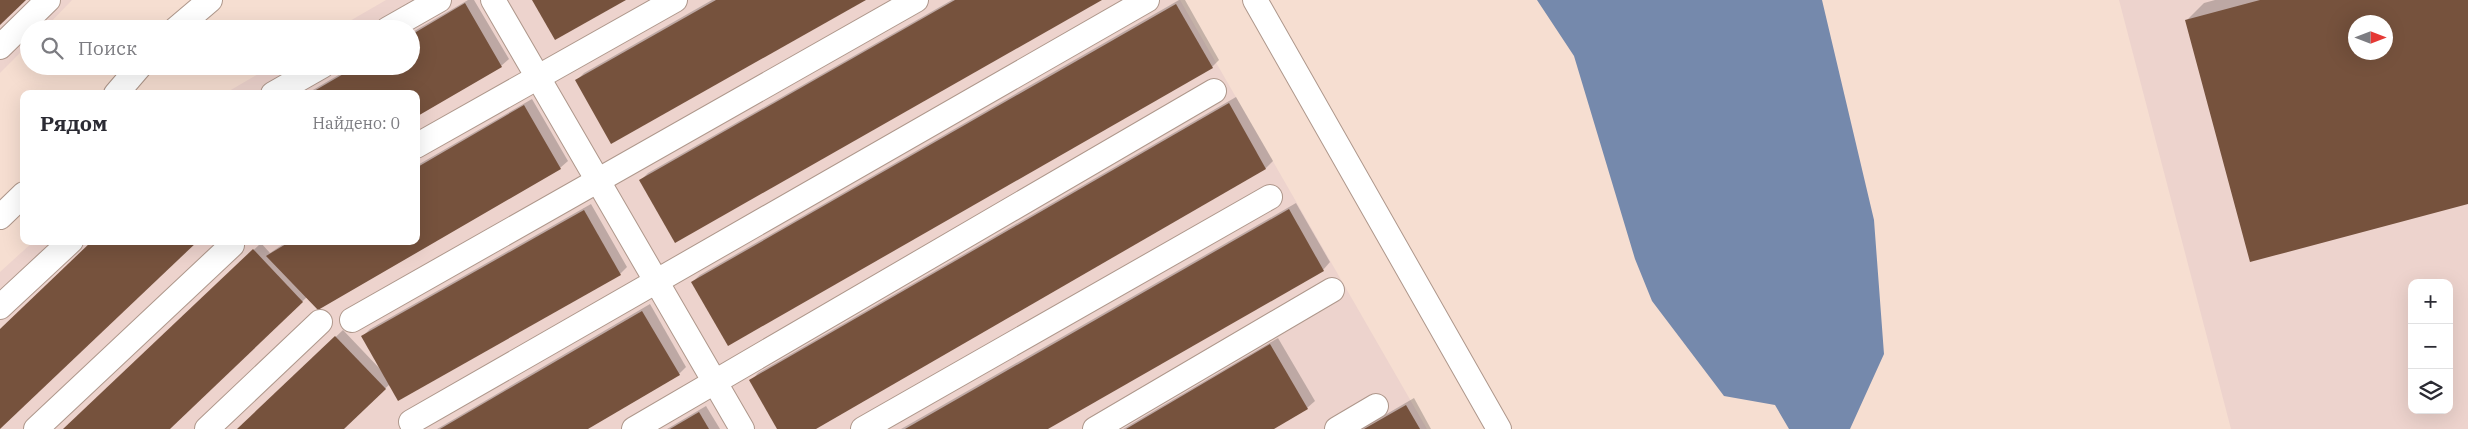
<!DOCTYPE html>
<html lang="ru">
<meta charset="utf-8">
<style>
:root{--surface:#fff;--page:#f2f2f3;--text:#2b2b33;--muted:#7c7c81;--line:#e1e1e2}
body{margin:0;font-family:"IBM Plex Serif",serif;background:var(--page);color:var(--text)}
.controls{position:absolute;right:15px;bottom:15px;display:grid;overflow:hidden;border-radius:10px;box-shadow:0 5px 20px #0002}
.controls button{width:45px;height:45px;display:grid;place-items:center;padding:0;border:0;border-bottom:1px solid var(--line);background:var(--surface);color:var(--text);font:25px sans-serif}
.compass{position:absolute;left:2348px;top:15px;width:45px;height:45px;border-radius:50%;background:var(--surface);box-shadow:0 5px 20px #0002;rotate:90deg}
.list{margin:0;padding:0;list-style:none}
h2{display:flex;justify-content:space-between;align-items:center;height:65px;margin:0;padding:0 20px;font-size:21px}
h2 small{font-size:16px;font-weight:400;color:var(--muted)}
.icon{flex:none;width:28px;height:28px;fill:none;stroke:currentColor;stroke-width:2;stroke-linecap:round;stroke-linejoin:round}
.map{position:relative;flex:none;width:2468px;height:429px;overflow:hidden}
.search{position:absolute;background:var(--surface);box-shadow:0 5px 20px #0002;left:20px;top:20px;width:400px;height:55px;display:flex;align-items:center;gap:12px;box-sizing:border-box;padding:0 18px;border-radius:28px;color:var(--muted);font-size:19px}
.panel{position:absolute;background:var(--surface);box-shadow:0 5px 20px #0002;left:20px;top:90px;width:400px;height:155px;border-radius:10px}
.map>svg:first-child{display:block}
</style>
<div class="map">
<svg width="2468" height="429" viewBox="0 0 2468 429">
<rect width="100%" height="100%" fill="#f6ded1"/>
<g fill="#edd3cd" fill-rule="evenodd">
<path d="M0 0H72L44 29H29V44L0 73Z"/>
<path d="M386 0H1180L1427 429H0V272L34 241H416V94H224L272 66H411V29H336Z"/>
<path d="M2119 0H2468V429H2231ZM2356 22H2386V52H2356ZM2412 283H2449V410H2412Z"/>
</g>
<path fill="#7589ac" d="M1537 0H1822L1874 220 1884 354 1850 429H1789L1775 405 1724 396 1652 301 1635 259 1574 56Z"/>
<g fill="#0003" fill-rule="evenodd">
<path d="M468 0H474L509 59 501 66 416 94H306L354 66H411V33Z"/>
<path d="M712 0H863L577 80 584 73Z"/>
<path d="M952 0H1100L641 180 648 173Z"/>
<path d="M1179 0H1185L1219 60 1212 67 692 282 700 275Z"/>
<path d="M2215 0H2468V203L2187 20 2204 3ZM2356 22H2386V52H2356Z"/>
<path d="M1236 97 1273 161 1266 168 814 429H779L751 381 758 373Z"/>
<path d="M532 99 568 161 560 168 318 309 307 297 168 429H65L261 243 270 253 288 241H416V166Z"/>
<path d="M1296 203 1330 262 1323 270 1045 429H901Z"/>
<path d="M591 204 627 267 620 274 390 384 342 429H239L343 330 381 370 363 336 370 329Z"/>
<path d="M650 304 686 367 679 374 585 429H437Z"/>
<path d="M1278 338 1315 401 1307 408 1272 429H1123Z"/>
<path d="M1414 398 1431 429H1361Z"/>
<path d="M706 406 720 429H667Z"/>
</g>
<g fill="#76523d" fill-rule="evenodd">
<path d="M0 0H26L0 25Z"/>
<path d="M532 0H626L555 40Z"/>
<path d="M716 0H866L611 144 575 80Z"/>
<path d="M955 0H1102L675 243 639 180Z"/>
<path d="M2260 0H2468V204L2250 262 2185 20ZM2356 22H2386V52H2356Z"/>
<path d="M465 3 502 67 416 117V94H309L357 66H411V35Z"/>
<path d="M1176 4 1213 68 728 346 691 282Z"/>
<path d="M1229 103 1266 169 816 429H777L749 380Z"/>
<path d="M524 105 561 169 318 310 266 256 291 241H416V168Z"/>
<path d="M1289 209 1324 271 1048 429H905Z"/>
<path d="M584 210 621 275 398 401 361 336Z"/>
<path d="M92 241H198L0 429V329Z"/>
<path d="M253 249 303 302 170 429H63Z"/>
<path d="M642 311 680 375 588 429H440Z"/>
<path d="M335 336 386 389 344 429H237Z"/>
<path d="M1270 344 1308 409 1274 429H1126Z"/>
<path d="M1406 405 1420 429H1364Z"/>
<path d="M699 412 709 429H670Z"/>
</g>
<g fill="none" stroke-linecap="round" stroke-linejoin="round">
<g stroke="#ae978b" stroke-width="26">
<g id="lane">
<path d="M493 0 742 429"/>
<path d="M1255 0 1499 429"/>
<path d="M176 29 210 0"/>
<path d="M388 29 439 0"/>
<path d="M0 47 48 0"/>
<path d="M116 94 140 66"/>
<path d="M273 94 322 66"/>
<path d="M416 146 675 0"/>
<path d="M0 217 24 194"/>
<path d="M0 307 71 241"/>
<path d="M352 320 916 0"/>
<path d="M411 422 1147 0"/>
<path d="M36 429 232 245"/>
<path d="M207 429 320 322"/>
<path d="M634 429 1214 91"/>
<path d="M863 429 1270 197"/>
<path d="M1095 429 1332 290"/>
<path d="M1337 429 1376 406"/>
</g>
</g>
<use href="#lane" stroke="#fff" stroke-width="24"/>
</g>
</svg>
<div class="controls">
<button>+</button>
<button>−</button>
<button><svg class="icon" aria-label="layers" viewBox="0 0 24 24"><path d="M12 4l9 5-9 5-9-5zM3 14l9 5 9-5"/></svg></button>
</div>
<svg class="compass" viewBox="-18 -18 36 36"><path d="M0-13l5 13h-10z" fill="#e53935"/><path d="M0 13l5-13h-10z" fill="#7c7c81"/></svg>
<div class="search"><svg class="icon" aria-label="search" viewBox="0 0 24 24"><circle cx="10" cy="10" r="6"/><path d="M15 15l6 6"/></svg>Поиск</div>
<section class="panel">
<h2>Рядом<small>Найдено: 0</small></h2>
<ul class="list">
</ul>
</section>
</div>
